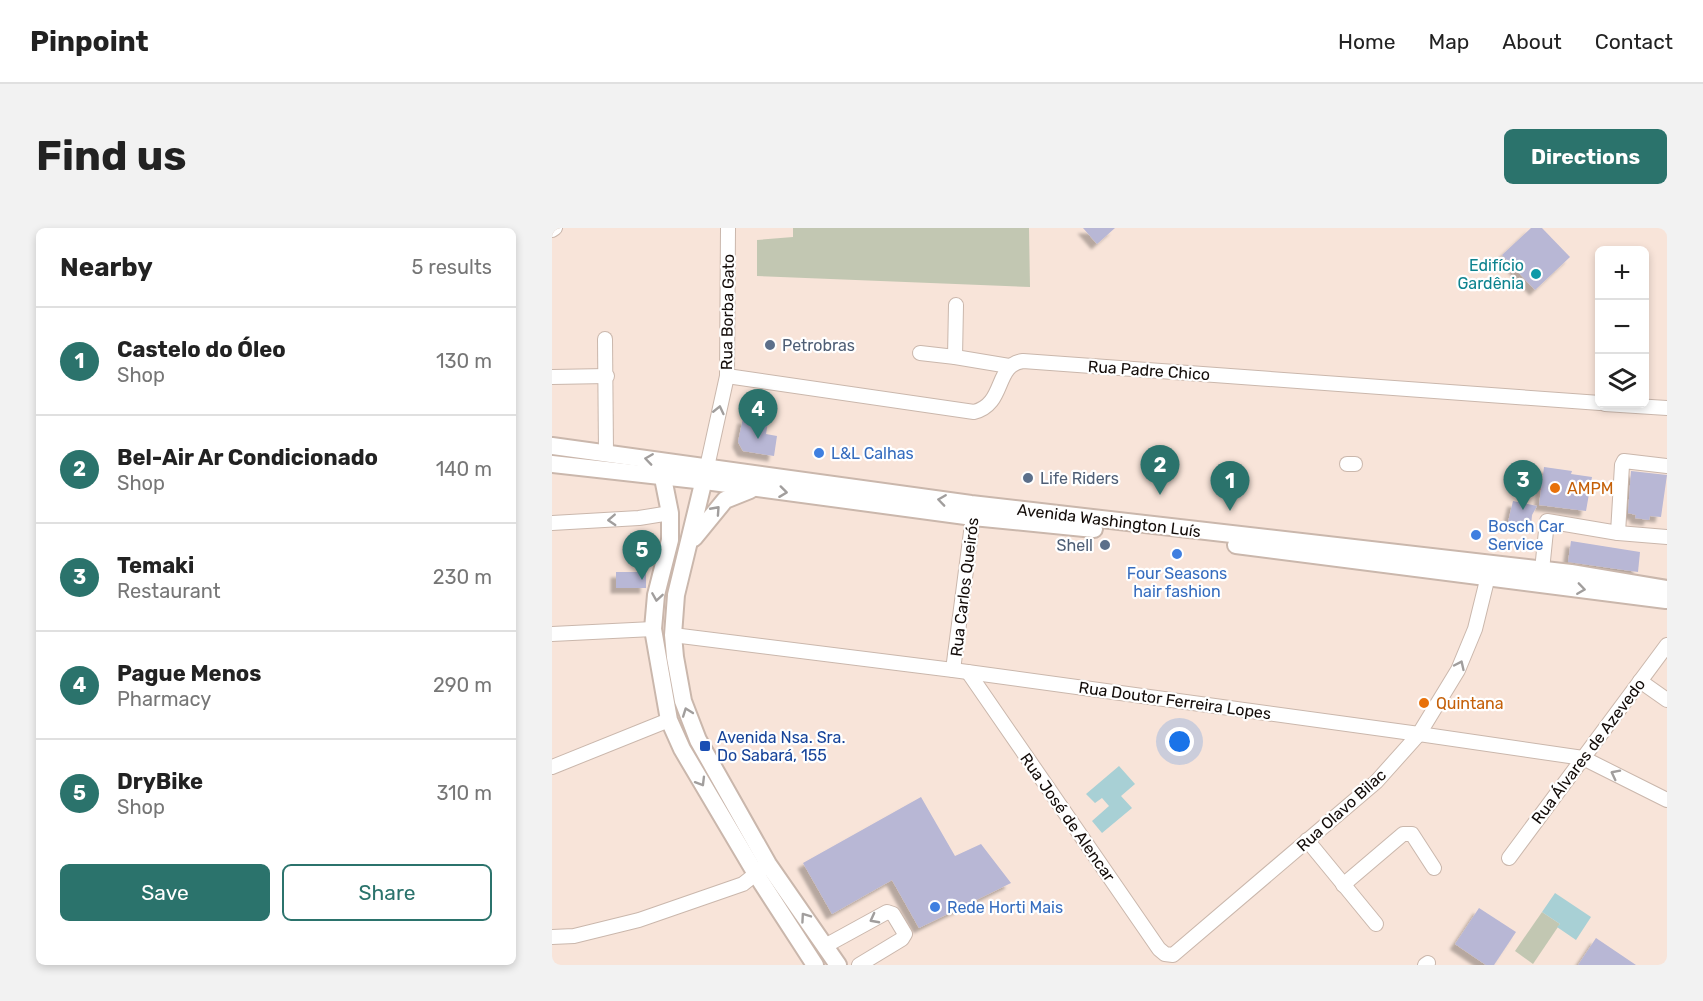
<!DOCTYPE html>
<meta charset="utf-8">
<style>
:root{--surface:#fff;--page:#f2f2f2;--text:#222;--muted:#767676;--line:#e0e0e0;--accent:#2b736c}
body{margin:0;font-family:Rubik,sans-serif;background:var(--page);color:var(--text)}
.controls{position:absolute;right:18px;top:18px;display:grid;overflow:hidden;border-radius:9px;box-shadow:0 3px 9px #0003}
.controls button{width:54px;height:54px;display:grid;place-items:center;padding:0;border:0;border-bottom:2px solid var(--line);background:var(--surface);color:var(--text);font:30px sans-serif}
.you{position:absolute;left:628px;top:514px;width:21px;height:21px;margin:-15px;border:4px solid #fff;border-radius:50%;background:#1a73e8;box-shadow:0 0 0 9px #1a73e833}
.badge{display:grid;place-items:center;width:39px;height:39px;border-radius:50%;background:var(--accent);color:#fff;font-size:20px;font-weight:700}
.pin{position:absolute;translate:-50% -50px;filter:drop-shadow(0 2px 3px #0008)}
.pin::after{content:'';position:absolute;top:32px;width:21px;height:18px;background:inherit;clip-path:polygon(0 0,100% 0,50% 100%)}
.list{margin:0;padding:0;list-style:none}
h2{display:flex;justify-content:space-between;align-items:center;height:78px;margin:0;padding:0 24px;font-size:26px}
h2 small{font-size:20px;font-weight:400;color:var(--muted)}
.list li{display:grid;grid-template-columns:39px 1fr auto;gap:18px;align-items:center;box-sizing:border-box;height:108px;padding:0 24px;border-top:2px solid var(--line)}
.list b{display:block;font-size:22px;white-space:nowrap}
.list p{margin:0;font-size:20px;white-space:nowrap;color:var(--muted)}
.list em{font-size:20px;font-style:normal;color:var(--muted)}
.actions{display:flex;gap:12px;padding:18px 24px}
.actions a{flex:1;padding:14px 0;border:2px solid var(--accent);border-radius:9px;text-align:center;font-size:21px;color:var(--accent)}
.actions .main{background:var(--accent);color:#fff}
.icon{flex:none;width:33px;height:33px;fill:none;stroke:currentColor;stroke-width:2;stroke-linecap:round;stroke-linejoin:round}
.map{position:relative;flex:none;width:1115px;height:737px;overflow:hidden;border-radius:9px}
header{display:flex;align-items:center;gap:36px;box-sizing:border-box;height:84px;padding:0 30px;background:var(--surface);border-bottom:2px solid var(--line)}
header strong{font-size:28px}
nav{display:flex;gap:33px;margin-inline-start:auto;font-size:21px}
.intro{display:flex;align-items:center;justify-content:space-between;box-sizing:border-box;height:144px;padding:0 36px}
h1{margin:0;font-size:42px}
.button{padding:15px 27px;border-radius:9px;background:var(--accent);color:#fff;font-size:21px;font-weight:700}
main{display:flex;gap:36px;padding:0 36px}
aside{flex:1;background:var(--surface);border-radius:9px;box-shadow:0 3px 9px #0003}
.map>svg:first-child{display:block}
</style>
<header>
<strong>Pinpoint</strong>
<nav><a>Home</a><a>Map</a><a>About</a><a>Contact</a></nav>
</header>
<div class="intro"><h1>Find us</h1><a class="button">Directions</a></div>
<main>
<aside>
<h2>Nearby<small>5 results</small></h2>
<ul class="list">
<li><span class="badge">1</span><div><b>Castelo do Óleo</b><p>Shop</p></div><em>130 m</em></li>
<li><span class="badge">2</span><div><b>Bel-Air Ar Condicionado</b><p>Shop</p></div><em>140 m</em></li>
<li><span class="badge">3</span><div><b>Temaki</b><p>Restaurant</p></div><em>230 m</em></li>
<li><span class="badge">4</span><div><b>Pague Menos</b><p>Pharmacy</p></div><em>290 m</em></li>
<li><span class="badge">5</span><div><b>DryBike</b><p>Shop</p></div><em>310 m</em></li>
</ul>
<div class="actions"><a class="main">Save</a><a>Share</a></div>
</aside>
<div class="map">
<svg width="1115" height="737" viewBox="0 0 1115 737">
<defs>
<filter id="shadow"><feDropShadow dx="-5.5" dy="5.5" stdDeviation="1.5" flood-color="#0004"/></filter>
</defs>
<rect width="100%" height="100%" fill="#f8e4d9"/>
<g fill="#c2c7b2">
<path d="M241 0H477L478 59 205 48V12L241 9Z"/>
<path d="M990 684 1008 696 981 736 963 723Z"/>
</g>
<g fill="#a8d0d5">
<path d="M567 538 583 556 569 568 580 580 550 605 540 593 557 578 550 570 543 575 534 566Z"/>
<path d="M1003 665 1039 689 1024 712 1005 699 1008 696 990 684Z"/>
</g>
<g fill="#b8b7d5" filter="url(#shadow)">
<path d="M531 0H563L545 16Z"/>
<path d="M979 0H990L1018 29 983 62 950 27Z"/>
<path d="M191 190 216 194 214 206 225 208 222 228 191 223 186 214Z"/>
<path d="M992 239 1020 243 1019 246 1040 249 1034 283 987 277Z"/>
<path d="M1079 243 1115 247 1109 289 1098 288 1097 292 1083 290 1084 287 1076 285Z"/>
<path d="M961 273 985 278 980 287 979 298 956 294Z"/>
<path d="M1019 313 1088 324 1086 344 1016 334Z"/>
<rect x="64" y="344" width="30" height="16"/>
<path d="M369 569 403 628 429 616 459 655 367 700 340 652 280 686 251 635Z"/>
<path d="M927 680 964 704 942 737H934L903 716Z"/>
<path d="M1044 710 1084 737H1026Z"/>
</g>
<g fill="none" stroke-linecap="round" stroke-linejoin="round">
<g stroke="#cab7ac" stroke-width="16">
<g id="minor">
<path d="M0 2 3 0"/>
<path d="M404 77 403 129 457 138"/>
<path d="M53 111 54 225"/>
<path d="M368 125 403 129"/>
<path d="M175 148 422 184C454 176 442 137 471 133L1048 175"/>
<path d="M0 149 55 148"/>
<path d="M1053 176 1115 180"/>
<path d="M795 236H803"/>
<path d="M155 239 175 148 176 0"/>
<path d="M0 295 87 290 118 285"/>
<path d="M1066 305 1115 309"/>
<path d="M989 352 995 293 1066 305 1070 237 1072 233 1115 238"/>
<path d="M0 406 101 401"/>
<path d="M121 407 401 442 867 506 1031 530 1115 572"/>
<path d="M401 442 422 281"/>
<path d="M416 444 607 721 613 726 621 727 824 554 867 506 906 442 923 401 938 340"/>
<path d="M1088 453 1115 472"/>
<path d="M0 539 117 492"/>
<path d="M755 612 824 696"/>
<path d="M957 630 1115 417"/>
<path d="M791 657 851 606H860L882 640"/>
<path d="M0 709 22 708 87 692 191 656 210 641"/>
<path d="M273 718 335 684 341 686 353 706 350 711 307 737"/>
<path d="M873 737 876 735"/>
</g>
</g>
<g stroke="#cab7ac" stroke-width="20">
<g id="major">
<path d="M0 218 419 276 1019 345 1115 361"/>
<path d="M0 236 153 253 421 289 542 301"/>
<path d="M154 243 124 367 121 407 123 429 131 473 146 512 216 636 286 737"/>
<path d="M111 250 118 285V312L104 367 101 401 117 492 130 521 204 646 263 737"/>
<path d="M142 310 173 272 198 262"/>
<path d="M684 317 1114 372"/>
</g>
</g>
<use href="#minor" stroke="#fff" stroke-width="14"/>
<use href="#major" stroke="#fff" stroke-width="16"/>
</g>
<defs><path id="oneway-chevron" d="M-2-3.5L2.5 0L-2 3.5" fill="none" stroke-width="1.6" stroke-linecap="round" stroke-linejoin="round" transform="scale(1.5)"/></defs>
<g stroke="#a19e9d">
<use href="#oneway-chevron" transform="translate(167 182) rotate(-77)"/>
<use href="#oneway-chevron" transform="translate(97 231) rotate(-172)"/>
<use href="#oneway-chevron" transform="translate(231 264) rotate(7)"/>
<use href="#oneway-chevron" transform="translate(390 272) rotate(-172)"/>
<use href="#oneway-chevron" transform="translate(164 282) rotate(-48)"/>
<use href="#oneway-chevron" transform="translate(60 292) rotate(177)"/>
<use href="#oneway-chevron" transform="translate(1029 361) rotate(8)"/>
<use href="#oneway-chevron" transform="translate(105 369) rotate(99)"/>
<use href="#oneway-chevron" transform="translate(908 437) rotate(-65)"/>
<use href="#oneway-chevron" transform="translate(135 484) rotate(-110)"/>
<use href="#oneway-chevron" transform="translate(1063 546) rotate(-153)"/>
<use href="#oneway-chevron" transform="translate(149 554) rotate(59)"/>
<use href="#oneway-chevron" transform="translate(253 689) rotate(-125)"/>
<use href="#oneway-chevron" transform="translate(322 691) rotate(152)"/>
</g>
<circle fill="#0f9aa8" stroke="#fff" stroke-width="2" cx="984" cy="46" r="6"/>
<g fill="#5c6f8a" stroke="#fff" stroke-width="2">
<circle cx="218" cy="117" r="6"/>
<circle cx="476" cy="250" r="6"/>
<circle cx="553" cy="317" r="6"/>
</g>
<g fill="#3f7fe0" stroke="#fff" stroke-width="2">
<circle cx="267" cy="225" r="6"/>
<circle cx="924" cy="307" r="6"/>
<circle cx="625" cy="326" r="6"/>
<circle cx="383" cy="679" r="6"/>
</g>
<g fill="#e8710a" stroke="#fff" stroke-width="2">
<circle cx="1003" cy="260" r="6"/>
<circle cx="872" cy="475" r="6"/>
</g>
<rect fill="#1a4fb4" stroke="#fff" stroke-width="2" x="147" y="512" width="12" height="12" rx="3"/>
<g text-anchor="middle" stroke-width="4.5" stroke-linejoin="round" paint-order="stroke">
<g font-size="16" fill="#0d838f" stroke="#fff" text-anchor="end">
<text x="972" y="43">Edifício<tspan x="972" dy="18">Gardênia</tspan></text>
</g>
<g font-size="16" fill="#130c09" stroke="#fff">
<text transform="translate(175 84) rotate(-89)" y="6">Rua Borba Gato</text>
<text transform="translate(597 142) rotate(4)" y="6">Rua Padre Chico</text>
<text transform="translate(557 292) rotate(7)" y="6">Avenida Washington Luís</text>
<text transform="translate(412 359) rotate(-83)" y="6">Rua Carlos Queirós</text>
<text transform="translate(623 472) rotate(8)" y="6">Rua Doutor Ferreira Lopes</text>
<text transform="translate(1036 523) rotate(-53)" y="6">Rua Álvares de Azevedo</text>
<text transform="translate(789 582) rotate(-42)" y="6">Rua Olavo Bilac</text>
<text transform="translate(516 589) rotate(55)" y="6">Rua José de Alencar</text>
</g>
<g font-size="16" fill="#4e5e75" stroke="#fff" text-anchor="start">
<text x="230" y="123">Petrobras</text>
<text x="488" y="256">Life Riders</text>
<text x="541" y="323" text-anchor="end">Shell</text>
</g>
<g font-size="16" fill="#366cbe" stroke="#fff" text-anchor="start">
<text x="279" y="231">L&amp;L Calhas</text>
<text x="936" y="304">Bosch Car<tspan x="936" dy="18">Service</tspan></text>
<text x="625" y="351" text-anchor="middle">Four Seasons<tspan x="625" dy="18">hair fashion</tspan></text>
<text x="395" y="685">Rede Horti Mais</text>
</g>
<g font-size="16" fill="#c56008" stroke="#fff" text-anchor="start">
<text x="1015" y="266">AMPM</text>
<text x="884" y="481">Quintana</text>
</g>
<g font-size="16" fill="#164399" stroke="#fff" text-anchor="start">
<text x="165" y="515">Avenida Nsa. Sra.<tspan x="165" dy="18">Do Sabará, 155</tspan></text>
</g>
</g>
</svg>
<div class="controls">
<button>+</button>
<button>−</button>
<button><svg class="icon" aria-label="layers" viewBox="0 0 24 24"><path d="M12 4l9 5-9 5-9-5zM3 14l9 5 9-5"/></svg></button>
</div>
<div class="you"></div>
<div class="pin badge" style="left:678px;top:283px">1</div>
<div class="pin badge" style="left:608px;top:267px">2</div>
<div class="pin badge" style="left:971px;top:282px">3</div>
<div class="pin badge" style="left:206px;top:211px">4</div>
<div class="pin badge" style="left:90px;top:352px">5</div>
</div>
</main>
